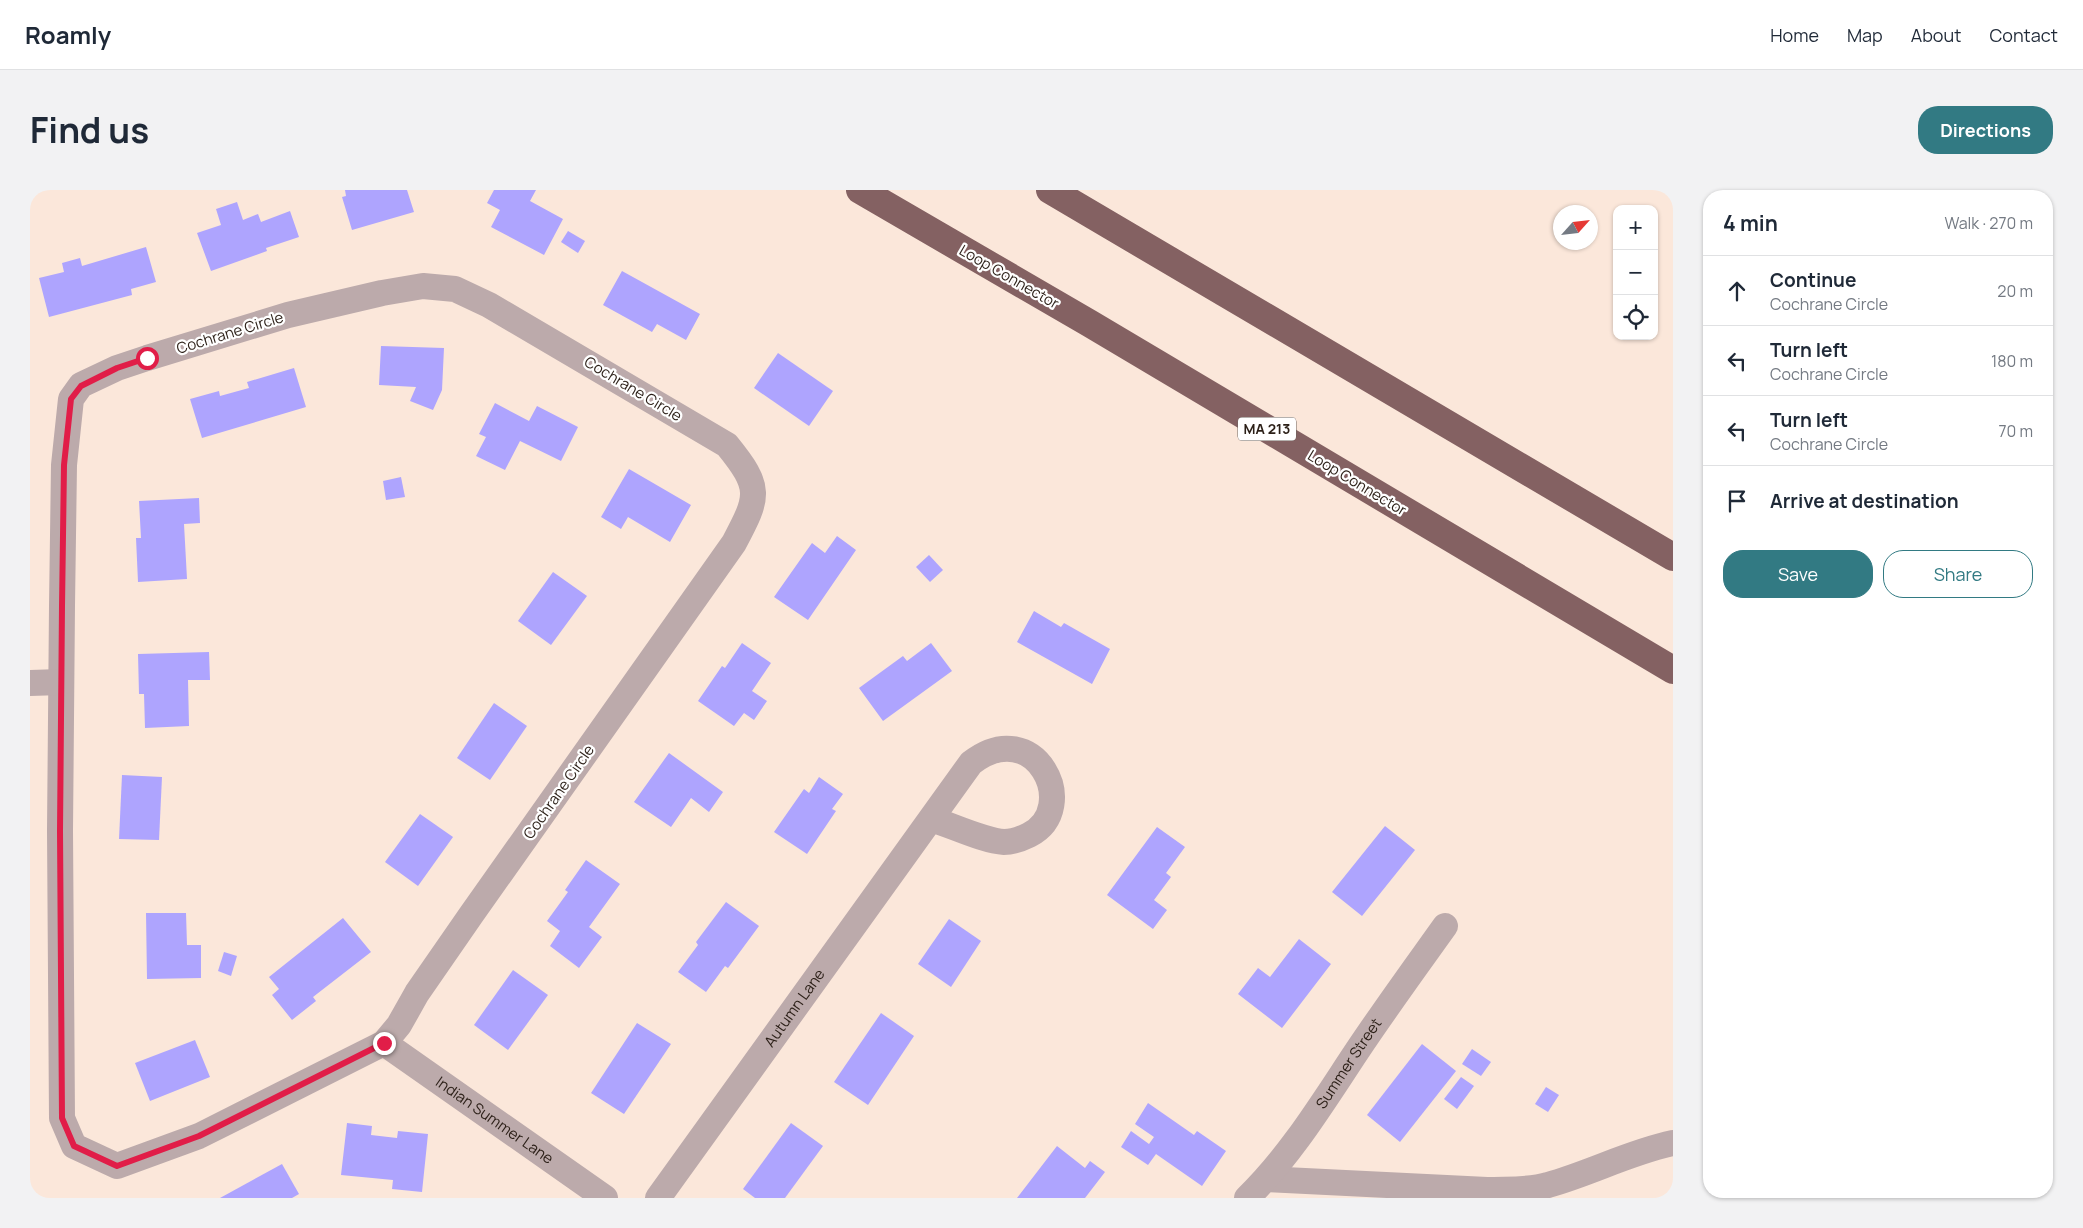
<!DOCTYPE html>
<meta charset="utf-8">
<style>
:root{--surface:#fff;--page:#f2f2f3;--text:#1f2937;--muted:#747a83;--line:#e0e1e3;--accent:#327a83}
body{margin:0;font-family:Manrope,sans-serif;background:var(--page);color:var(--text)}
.controls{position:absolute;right:15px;top:15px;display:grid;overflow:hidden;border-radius:10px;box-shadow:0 1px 4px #0004}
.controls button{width:45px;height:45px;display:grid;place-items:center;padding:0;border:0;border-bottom:1px solid var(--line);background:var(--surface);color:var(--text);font:25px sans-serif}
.compass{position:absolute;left:1523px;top:15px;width:45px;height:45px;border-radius:50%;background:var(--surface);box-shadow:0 1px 4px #0004;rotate:63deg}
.stop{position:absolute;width:15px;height:15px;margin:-11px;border:4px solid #e11d48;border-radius:50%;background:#fff}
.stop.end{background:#e11d48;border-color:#fff;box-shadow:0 1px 5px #0008}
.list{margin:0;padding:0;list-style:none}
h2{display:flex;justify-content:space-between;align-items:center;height:65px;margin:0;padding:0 20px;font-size:21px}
h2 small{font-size:16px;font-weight:400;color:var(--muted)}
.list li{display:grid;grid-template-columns:32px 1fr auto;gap:15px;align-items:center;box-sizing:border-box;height:70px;padding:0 20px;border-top:1px solid var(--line)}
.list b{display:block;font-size:19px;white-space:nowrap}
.list p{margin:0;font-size:16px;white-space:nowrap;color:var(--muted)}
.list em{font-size:16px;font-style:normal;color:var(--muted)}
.actions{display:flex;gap:10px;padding:15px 20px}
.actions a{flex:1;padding:11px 0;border:1px solid var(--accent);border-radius:20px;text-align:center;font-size:18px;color:var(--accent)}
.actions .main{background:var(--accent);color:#fff}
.icon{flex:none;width:28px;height:28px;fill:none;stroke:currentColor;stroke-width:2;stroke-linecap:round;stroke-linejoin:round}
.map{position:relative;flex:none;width:1643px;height:1008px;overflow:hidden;border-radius:20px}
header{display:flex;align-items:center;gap:30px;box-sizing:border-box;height:70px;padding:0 25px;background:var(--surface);border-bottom:1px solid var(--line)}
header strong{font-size:24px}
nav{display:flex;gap:28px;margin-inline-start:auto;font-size:18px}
.intro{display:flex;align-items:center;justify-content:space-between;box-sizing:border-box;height:120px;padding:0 30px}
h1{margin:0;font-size:35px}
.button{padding:12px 22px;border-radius:20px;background:var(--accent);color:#fff;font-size:18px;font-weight:700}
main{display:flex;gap:30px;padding:0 30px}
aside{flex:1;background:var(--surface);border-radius:20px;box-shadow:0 1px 4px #0004}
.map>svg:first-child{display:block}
</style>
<header>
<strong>Roamly</strong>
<nav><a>Home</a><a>Map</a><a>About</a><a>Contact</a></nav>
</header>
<div class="intro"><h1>Find us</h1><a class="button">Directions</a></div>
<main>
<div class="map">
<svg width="1643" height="1008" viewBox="0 0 1643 1008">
<rect width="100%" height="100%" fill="#fbe7da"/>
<g fill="#aea4fe">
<path d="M315 0H377L384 22 322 40 312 7 316 6Z"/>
<path d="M464 0H506L500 11 533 29 514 65 461 37 470 20 457 13Z"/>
<path d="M207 12 213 30 228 24 231 32 260 21 269 47 236 58 237 61 181 81 167 43 191 35 186 19Z"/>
<path d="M538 41 555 51 548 63 531 52Z"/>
<path d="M116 57 126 92 101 99 102 105 19 127 9 88 34 82 32 73 50 68 52 76Z"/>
<path d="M592 81 670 124 656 150 627 134 622 142 573 115Z"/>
<path d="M351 156 414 158 412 200 403 220 380 211 386 197 349 195Z"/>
<path d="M748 163 803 201 779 236 724 198Z"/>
<path d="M264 178 276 217 172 248 160 209 189 201 190 206 219 198 217 192Z"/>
<path d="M465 213 499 231 507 216 548 237 531 271 490 251 475 280 446 266 456 247 449 244Z"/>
<path d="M599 279 661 315 640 352 598 327 591 339 571 327Z"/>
<path d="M371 287 375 307 356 310 353 291Z"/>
<path d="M169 308 170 333 154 334 157 389 108 392 106 348H111L109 311Z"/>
<path d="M807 346 826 360 778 430 744 407 782 353 795 363Z"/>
<path d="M899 365 913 380 900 392 886 377Z"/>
<path d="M523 382 557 406 521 455 488 431Z"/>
<path d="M1004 421 1031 437 1034 433 1080 459 1062 494 987 452Z"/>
<path d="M712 453 741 473 722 501 737 511 724 530 714 523 704 536 668 511 692 476 695 478Z"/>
<path d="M901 453 922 481 853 531 829 498 873 466 877 471Z"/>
<path d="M179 462 180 490H158L159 536 115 538 114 504H109L108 464Z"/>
<path d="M464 513 497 536 460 590 427 568Z"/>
<path d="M639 563 693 602 679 622 661 608 641 637 604 612Z"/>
<path d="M92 585 132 587 129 650 89 649Z"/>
<path d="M789 587 813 604 802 619 806 621 777 664 744 642 774 599 779 603Z"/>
<path d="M390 624 423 647 388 696 355 672Z"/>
<path d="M1355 636 1385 660 1332 726 1302 702Z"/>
<path d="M1127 637 1155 657 1136 683 1141 687 1124 710 1137 720 1123 739 1077 705Z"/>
<path d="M556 670 590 694 559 737 572 747 549 778 520 756 530 741 517 731 538 702 535 700Z"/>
<path d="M696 712 729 736 698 778 695 776 676 802 648 782 668 755 666 752Z"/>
<path d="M116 723H156L157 755H171V788L117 789Z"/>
<path d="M313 728 341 762 283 807 286 811 262 830 242 805 249 799 239 787Z"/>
<path d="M919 729 951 751 921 797 888 774Z"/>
<path d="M1269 749 1301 774 1252 838 1208 804 1228 778 1240 787Z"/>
<path d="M194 762 207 766 201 786 188 781Z"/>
<path d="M483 780 518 805 478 860 444 835Z"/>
<path d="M851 823 884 846 838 915 804 892Z"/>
<path d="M607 833 641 854 594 924 561 903Z"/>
<path d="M165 850 180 887 120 911 105 873Z"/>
<path d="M1392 854 1426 881 1370 952 1337 925Z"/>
<path d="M1442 859 1461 872 1451 886 1432 874Z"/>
<path d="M1431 887 1444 896 1427 919 1414 909Z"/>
<path d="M1516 897 1529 905 1518 922 1505 914Z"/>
<path d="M1118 913 1164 945 1167 941 1196 961 1172 996 1126 964 1118 975 1091 957 1101 941 1119 954 1124 947 1105 934Z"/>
<path d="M317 933 342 936 341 945 367 948 368 941 398 944 392 1002 362 999 363 990 311 985Z"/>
<path d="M761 933 793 956 755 1008H725L713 999Z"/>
<path d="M1027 956 1055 978 1060 971 1075 982 1055 1008H987Z"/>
<path d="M252 974 269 1004 262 1008H190Z"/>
</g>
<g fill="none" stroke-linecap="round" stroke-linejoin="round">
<g stroke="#bcaaab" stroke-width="26">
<path d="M393 96 425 99 459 115 697 255C732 298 729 306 704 353L441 725 387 803 369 835 354 853 169 946 87 976 44 956 32 928 30 641 32 416 34 275 41 209 51 195 87 178 117 168 258 125 352 103Z"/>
<path d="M0 493 31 492"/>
<path id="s1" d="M354 853 575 1008"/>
<path d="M1237 989 1457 1000C1477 999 1499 1001 1518 995 1561 983 1600 962 1643 953"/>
<path id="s2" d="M628 1008 941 573C1005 523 1052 618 999 645 991 649 983 652 974 652 954 651 921 635 901 629"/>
<path id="s3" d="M1217 1008C1261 965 1293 912 1327 861 1355 819 1385 778 1415 736"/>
</g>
<g stroke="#846162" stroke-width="28">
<path d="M830 0 1059 133 1643 480"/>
<path d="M1020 0 1643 367"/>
</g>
</g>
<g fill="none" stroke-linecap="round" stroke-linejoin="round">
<path stroke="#e11d48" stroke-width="6" d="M117 168 87 178 51 196 41 209 34 275 32 416 30 641 32 928 44 956 87 976 169 946 354 853"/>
</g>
<g text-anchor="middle" stroke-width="4.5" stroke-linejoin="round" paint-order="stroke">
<rect fill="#fff" stroke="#6b625d" stroke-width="1" x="1208" y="227.5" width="58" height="23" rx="4"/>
<g font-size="14" font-weight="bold" fill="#2b1f17">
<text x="1237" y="244">MA 213</text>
</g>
<g font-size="15" fill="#2b1f17" stroke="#fff">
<text transform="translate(979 87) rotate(30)" y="5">Loop Connector</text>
<text transform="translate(200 143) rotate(-17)" y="5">Cochrane Circle</text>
<text transform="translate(603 199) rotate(31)" y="5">Cochrane Circle</text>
<text transform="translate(1327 293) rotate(31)" y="5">Loop Connector</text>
<text transform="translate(529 602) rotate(-55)" y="5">Cochrane Circle</text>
<text dy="5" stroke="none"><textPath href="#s2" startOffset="234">Autumn Lane</textPath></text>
<text dy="5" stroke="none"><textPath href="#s3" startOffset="169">Summer Street</textPath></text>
<text dy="5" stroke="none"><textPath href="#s1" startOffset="135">Indian Summer Lane</textPath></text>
</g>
</g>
</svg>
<div class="controls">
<button>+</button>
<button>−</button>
<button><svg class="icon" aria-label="locate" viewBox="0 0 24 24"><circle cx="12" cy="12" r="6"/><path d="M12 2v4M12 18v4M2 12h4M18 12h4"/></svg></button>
</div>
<svg class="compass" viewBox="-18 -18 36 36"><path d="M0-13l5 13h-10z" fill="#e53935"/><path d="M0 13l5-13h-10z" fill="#747a83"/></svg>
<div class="stop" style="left:117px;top:168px"></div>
<div class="stop end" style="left:354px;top:853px"></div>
</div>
<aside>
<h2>4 min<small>Walk · 270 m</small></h2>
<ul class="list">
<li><svg class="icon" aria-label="ahead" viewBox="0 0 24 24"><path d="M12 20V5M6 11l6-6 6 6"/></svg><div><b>Continue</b><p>Cochrane Circle</p></div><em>20 m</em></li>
<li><svg class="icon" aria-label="left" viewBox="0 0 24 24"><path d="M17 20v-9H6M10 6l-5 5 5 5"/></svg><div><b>Turn left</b><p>Cochrane Circle</p></div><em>180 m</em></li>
<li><svg class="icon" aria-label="left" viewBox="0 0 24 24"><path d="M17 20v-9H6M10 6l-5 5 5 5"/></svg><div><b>Turn left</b><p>Cochrane Circle</p></div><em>70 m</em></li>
<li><svg class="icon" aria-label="arrive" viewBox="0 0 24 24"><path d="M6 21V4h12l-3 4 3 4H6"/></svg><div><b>Arrive at destination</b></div></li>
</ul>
<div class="actions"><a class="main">Save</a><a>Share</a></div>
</aside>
</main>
